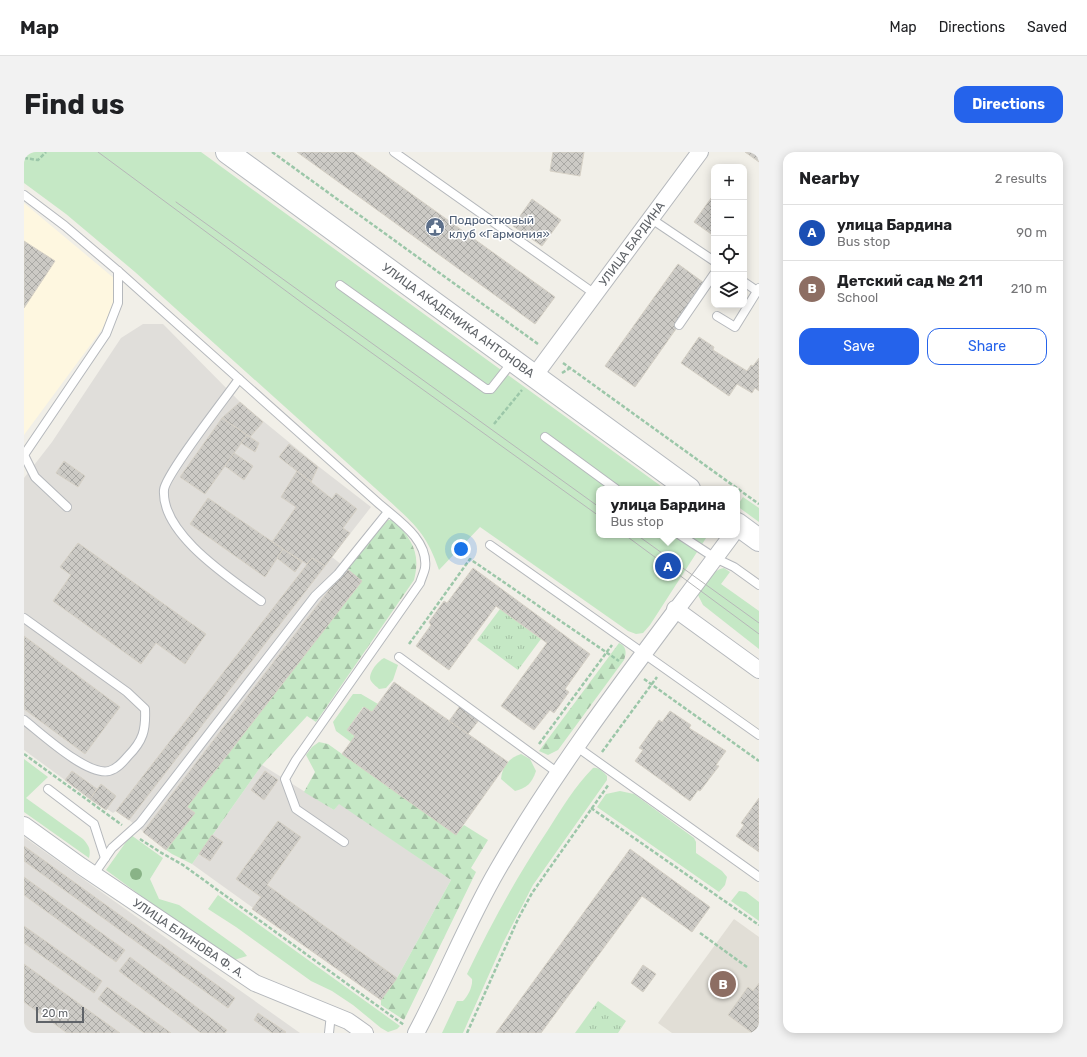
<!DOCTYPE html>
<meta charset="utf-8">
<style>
:root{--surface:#fff;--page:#f2f2f2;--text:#202124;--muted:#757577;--line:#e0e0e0;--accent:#2563eb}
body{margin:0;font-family:Rubik,sans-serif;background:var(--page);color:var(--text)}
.controls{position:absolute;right:12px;top:12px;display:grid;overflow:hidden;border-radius:8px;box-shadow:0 2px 10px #0003}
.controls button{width:36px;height:36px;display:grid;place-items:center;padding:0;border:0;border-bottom:1px solid var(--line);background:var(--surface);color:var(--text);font:20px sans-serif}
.scale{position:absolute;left:12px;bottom:10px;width:48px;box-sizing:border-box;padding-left:4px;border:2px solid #5f6368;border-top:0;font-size:11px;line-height:14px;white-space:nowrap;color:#5f6368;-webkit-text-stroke:3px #fff;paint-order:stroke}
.you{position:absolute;left:437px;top:397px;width:14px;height:14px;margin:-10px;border:3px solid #fff;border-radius:50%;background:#1a73e8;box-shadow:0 0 0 6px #1a73e833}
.badge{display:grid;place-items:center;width:26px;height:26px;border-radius:50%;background:var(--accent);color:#fff;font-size:13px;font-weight:700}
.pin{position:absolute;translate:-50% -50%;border:2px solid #fff;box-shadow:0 1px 4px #0006}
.popup{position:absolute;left:572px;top:334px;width:144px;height:52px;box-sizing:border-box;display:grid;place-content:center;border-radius:8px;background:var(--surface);filter:drop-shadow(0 1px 3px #0005);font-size:13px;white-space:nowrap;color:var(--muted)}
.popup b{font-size:15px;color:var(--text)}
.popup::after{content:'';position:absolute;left:50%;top:100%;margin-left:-8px;border:8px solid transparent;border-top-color:var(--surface)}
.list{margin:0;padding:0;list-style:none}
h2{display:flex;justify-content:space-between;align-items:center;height:52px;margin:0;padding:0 16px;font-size:17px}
h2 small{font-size:13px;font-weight:400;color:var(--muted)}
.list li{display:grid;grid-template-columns:26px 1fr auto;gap:12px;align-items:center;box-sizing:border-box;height:56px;padding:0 16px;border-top:1px solid var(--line)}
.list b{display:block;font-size:15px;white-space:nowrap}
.list p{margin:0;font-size:13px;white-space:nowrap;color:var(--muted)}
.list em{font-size:13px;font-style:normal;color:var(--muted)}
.actions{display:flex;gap:8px;padding:12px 16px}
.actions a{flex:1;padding:9px 0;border:1px solid var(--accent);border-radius:12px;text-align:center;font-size:14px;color:var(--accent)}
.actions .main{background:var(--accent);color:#fff}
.icon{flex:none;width:22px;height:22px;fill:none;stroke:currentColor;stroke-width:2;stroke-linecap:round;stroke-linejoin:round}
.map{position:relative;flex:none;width:735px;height:881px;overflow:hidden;border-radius:12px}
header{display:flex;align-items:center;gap:24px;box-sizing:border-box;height:56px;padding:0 20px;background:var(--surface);border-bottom:1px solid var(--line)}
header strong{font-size:19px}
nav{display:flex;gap:22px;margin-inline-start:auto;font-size:14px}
.intro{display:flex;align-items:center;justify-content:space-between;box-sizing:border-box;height:96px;padding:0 24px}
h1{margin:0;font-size:28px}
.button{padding:10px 18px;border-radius:12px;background:var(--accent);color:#fff;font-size:14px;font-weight:700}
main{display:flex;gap:24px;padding:0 24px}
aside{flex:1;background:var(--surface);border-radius:12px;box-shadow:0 2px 10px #0003}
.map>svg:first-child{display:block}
</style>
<header>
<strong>Map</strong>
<nav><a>Map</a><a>Directions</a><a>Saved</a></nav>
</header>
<div class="intro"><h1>Find us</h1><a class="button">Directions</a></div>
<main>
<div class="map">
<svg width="735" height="881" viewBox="0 0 735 881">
<defs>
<pattern id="forest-firs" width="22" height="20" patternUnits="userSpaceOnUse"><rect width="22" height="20" fill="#c5e8c5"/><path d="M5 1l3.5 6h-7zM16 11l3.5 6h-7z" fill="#a3c0a4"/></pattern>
<pattern id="park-tufts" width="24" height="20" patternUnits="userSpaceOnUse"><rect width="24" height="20" fill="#c5e8c5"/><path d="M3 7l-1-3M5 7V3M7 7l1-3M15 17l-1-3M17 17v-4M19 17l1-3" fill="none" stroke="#a3c0a4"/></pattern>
<pattern id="building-cross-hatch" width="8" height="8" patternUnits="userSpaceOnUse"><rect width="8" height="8" fill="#cccac5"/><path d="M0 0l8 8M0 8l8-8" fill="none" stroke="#a9a8a4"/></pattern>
</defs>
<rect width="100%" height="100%" fill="#f1efe8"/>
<path fill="#fef7e0" d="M0 51 91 127 93 145 79 176 0 283Z"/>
<g fill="#e0deda">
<path d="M119 172H139L216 250 294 314 347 355 308 405 338 429 164 655 171 661 142 698 105 668 92 659 89 661 83 657 82 658 0 598V326L28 290 97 186Z"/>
<path d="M238 613 310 658 315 651 427 728 373 826 357 848 168 712Z"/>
<path d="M0 685 221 842 276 881H0Z"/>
</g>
<path fill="#e1ded6" d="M710 767 735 785V881H648L634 871Z"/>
<g fill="#c5e8c5">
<path d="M0 0H177L641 337H575V383H684L626 473 619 481 612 482 604 479 456 375 415 418C402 380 390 372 361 345L111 120 42 62 0 31Z"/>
<path d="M719 345 735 356V370L713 354Z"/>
<path d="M700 416 706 420 697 432 735 459V497L679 453 674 443C680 433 687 418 700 416Z"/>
<path d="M360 506 374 513 369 528 362 536 355 537C353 535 349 532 347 529 343 522 354 509 360 506Z"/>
<path d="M329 542H337L354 552 348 560 339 555 323 578 331 584 327 590 312 579 309 570Z"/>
<path d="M497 602 506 607 512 619C508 631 503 636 491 639L477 627C478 614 485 606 497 602Z"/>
<path d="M0 607 24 625 2 646 59 687C65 694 67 697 65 706L0 660Z"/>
<path d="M569 616C575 615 579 620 583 624V628L509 733 479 791 439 881H418L433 849H439C444 844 449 834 448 827L443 822C467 772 493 724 524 678 538 656 551 634 569 616Z"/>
<path d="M596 639 610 642 670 686 672 690V701L698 719 703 725 701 733 695 740 573 655 582 642Z"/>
<path d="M107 683 139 706 126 727 135 747 155 753 219 799 223 804 210 808 147 766 82 718Z"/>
<path d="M715 739 722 740 735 750V769L707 749Z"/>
<path d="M194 743 376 874 373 877 364 880 357 876 329 853 308 839 287 829 212 775 184 757Z"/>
</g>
<g fill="url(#forest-firs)">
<path d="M364 368H370C388 388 397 401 390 428L292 570 283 564 238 613 168 712 148 702 142 698 171 661 163 655 337 430 322 416Z"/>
<path d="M595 491C602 494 603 500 600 508L534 598 524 603 515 599Z"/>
<path d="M295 590 304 592 318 602 432 682 440 673 464 688 447 716 452 720 380 868 357 853V848L373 826 427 728 315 652 310 658 280 640 291 620 282 603 288 595Z"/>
</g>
<g fill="url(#park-tufts)">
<path d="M476 457 517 487 494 518 453 488Z"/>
<path d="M574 849 602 869 594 881H551Z"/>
</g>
<g fill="url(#building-cross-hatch)" stroke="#d6d1c6">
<path d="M273 0H329L531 145 511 172Z"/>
<path d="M529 0H560L556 24 526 19Z"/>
<path d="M721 0H735V10Z"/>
<path d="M690 42V84L670 70Z"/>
<path d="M508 47 537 68 518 94 489 74Z"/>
<path d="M0 89 31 109 0 156Z"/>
<path d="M654 112 683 133 611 235 581 214Z"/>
<path d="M675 185 690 195 689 198 723 219 727 213 729 214 735 206V239L731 236 728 241 713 232 705 244 657 211Z"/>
<path d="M216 250 239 270 226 285 198 266Z"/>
<path d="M198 266 223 283 181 342 156 325Z"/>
<path d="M223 283 235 291 231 300 217 291Z"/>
<path d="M265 292 294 315 287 330 255 305Z"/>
<path d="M210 301 229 314 220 328 201 314Z"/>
<path d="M40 309 61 324 54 335 32 321Z"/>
<path d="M273 319 308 347 312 341 333 357 319 376 326 381 301 414 288 406 283 412 248 390 272 355 257 345Z"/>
<path d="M184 346 259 397 241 425 166 372Z"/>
<path d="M54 391 182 482 161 512 132 491 117 512 29 449 47 423 36 415Z"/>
<path d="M259 397 278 410 271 420 253 406Z"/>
<path d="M288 406 301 414 105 668 92 659Z"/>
<path d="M322 416 338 429 163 655 171 661 142 698 119 680Z"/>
<path d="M449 416 566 502 541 537 545 540 530 561 526 558 510 578 477 554 523 491 472 454 425 518 392 494 407 473 405 470 420 449 423 451Z"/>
<path d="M0 484 96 555 61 602 0 557Z"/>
<path d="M370 530 484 610 432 683 318 602 331 584 323 578 340 555 348 560Z"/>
<path d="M436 554 455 568 444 582 425 569Z"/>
<path d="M646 559 667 573 665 576 702 599 692 613 695 614 676 639 674 638 666 649 611 609 619 598 615 596 635 568 638 570Z"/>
<path d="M48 619 73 637 66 647 41 628Z"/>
<path d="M241 619 254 628 240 648 227 638Z"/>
<path d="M77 632 92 644 82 658 66 647Z"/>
<path d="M735 646V700L712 684 720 673 717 671Z"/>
<path d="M254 669 277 685 243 733 373 826 357 848 228 757 237 745 212 727Z"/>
<path d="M188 683 199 690 186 709 175 702Z"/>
<path d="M0 694 211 846 204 856 0 709Z"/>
<path d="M606 697 686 755 668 780 618 744 517 881H472Z"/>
<path d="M0 725 101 798 92 810 0 743Z"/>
<path d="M0 774 78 829 70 841 0 791Z"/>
<path d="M106 805 203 878 201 881H177L95 819Z"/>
<path d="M0 812 96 881H43L0 850Z"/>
<path d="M619 813 632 822 619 840 607 831Z"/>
<path d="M735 831V881H728L704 863 724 835 729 839Z"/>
<path d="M83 835 147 881H120L74 847Z"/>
<path d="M234 861 262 880 261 881H248L230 868Z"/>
</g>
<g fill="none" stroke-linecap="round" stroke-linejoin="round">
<g stroke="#b5b8bc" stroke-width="10">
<g id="lane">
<path d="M370 0 571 142"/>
<path d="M0 43 41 74 94 119 353 350C372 367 405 387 401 416 400 421 397 427 396 431L272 608 261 627 272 657 320 690"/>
<path d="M626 66 690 109"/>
<path d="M720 130 733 139"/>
<path d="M316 133 462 237H467L489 209"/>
<path d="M693 164 711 175 735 136"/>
<path d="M655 173 690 122"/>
<path d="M215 227C203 244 141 323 140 338 137 382 206 426 237 449"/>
<path d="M521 285 592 337"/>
<path d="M0 303 82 182 94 151V119"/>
<path d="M0 303 11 325 43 355"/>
<path d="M656 383 691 406 710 415 735 433"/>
<path d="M466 393 735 583"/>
<path d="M0 466 103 540 121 557C122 578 119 589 104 604 99 610 93 617 85 619 63 624 18 582 0 568"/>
<path d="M375 505 534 621"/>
<path d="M553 595 735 725"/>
<path d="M24 637 70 672 81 706"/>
<path d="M70 722 88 696 116 671 291 444 314 422 364 360"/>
<path d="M305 881 307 862"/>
</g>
</g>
<g stroke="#b5b8bc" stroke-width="18">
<g id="street">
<path id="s1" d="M511 223 676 0"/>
<path d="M651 457 735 518"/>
<path id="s2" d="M0 673 57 714 231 831 324 869 341 881"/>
<path d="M392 881C421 827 443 770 474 717 542 599 628 492 708 383"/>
</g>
</g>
<g stroke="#b6babf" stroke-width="24">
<g id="secondary">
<path id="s3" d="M203 0 665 337"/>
<path d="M713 372 735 388"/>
</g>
</g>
<g stroke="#9cc7a9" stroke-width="2.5" stroke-dasharray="4 2" stroke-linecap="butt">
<path d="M248 0 514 192"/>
<path d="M0 6 14 8 22 0"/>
<path d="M539 211 735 352"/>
<path d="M538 221 546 216"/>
<path d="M470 272 498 238"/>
<path d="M385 492 446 407 595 509"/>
<path d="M620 527 735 609"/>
<path d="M515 592 588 493"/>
<path d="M578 600 633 525"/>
<path d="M0 602 98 673"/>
<path d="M567 656 735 773"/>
<path d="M116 687 136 700 159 713 380 873"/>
<path d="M676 781 723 815"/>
<path d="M443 881 494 767 508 741 585 632"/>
</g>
<use href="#lane" stroke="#fff" stroke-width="8"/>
<use href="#street" stroke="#fff" stroke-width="16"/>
<use href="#secondary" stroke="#fff" stroke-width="22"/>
<g stroke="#b6b7b8" stroke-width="1">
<path d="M74 0 281 153 575 364"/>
<path d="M152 50 575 355"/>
<path d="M601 383 735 482"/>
<path d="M613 383 735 471"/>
</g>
</g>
<circle fill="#89b387" cx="112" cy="722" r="6"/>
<defs>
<g id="civic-disc" transform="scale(1)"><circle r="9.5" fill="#5c6f8a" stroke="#fff"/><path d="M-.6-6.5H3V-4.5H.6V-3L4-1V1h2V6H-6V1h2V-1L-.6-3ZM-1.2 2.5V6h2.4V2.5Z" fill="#fff"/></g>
</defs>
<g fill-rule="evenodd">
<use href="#civic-disc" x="411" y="75"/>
</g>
<g text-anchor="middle" stroke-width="3" stroke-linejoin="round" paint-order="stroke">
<g font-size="12" fill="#4e5e75" stroke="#fff" text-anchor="start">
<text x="425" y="72">Подростковый<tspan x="425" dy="14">клуб «Гармония»</tspan></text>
</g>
<g font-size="12" fill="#5f6368" stroke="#fff">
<text dy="4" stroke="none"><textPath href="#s1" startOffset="163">УЛИЦА БАРДИНА</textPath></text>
<text dy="4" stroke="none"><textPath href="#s3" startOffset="286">УЛИЦА АКАДЕМИКА АНТОНОВА</textPath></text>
<text dy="4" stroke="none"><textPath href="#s2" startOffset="200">УЛИЦА БЛИНОВА Ф. А.</textPath></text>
</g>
</g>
</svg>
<div class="controls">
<button>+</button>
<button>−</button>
<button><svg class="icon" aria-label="locate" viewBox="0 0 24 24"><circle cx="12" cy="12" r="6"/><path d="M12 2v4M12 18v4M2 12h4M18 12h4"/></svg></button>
<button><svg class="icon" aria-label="layers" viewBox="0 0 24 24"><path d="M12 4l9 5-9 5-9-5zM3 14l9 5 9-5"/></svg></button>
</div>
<div class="scale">20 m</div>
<div class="you"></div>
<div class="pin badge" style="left:644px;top:414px;background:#1a4fb4">A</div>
<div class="popup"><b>улица Бардина</b>Bus stop</div>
<div class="pin badge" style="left:699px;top:832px;background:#8d6e63">B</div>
</div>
<aside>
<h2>Nearby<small>2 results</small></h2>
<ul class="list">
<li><span class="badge" style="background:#1a4fb4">A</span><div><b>улица Бардина</b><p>Bus stop</p></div><em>90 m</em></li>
<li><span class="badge" style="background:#8d6e63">B</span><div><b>Детский сад № 211</b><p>School</p></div><em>210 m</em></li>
</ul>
<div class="actions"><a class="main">Save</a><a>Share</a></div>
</aside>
</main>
